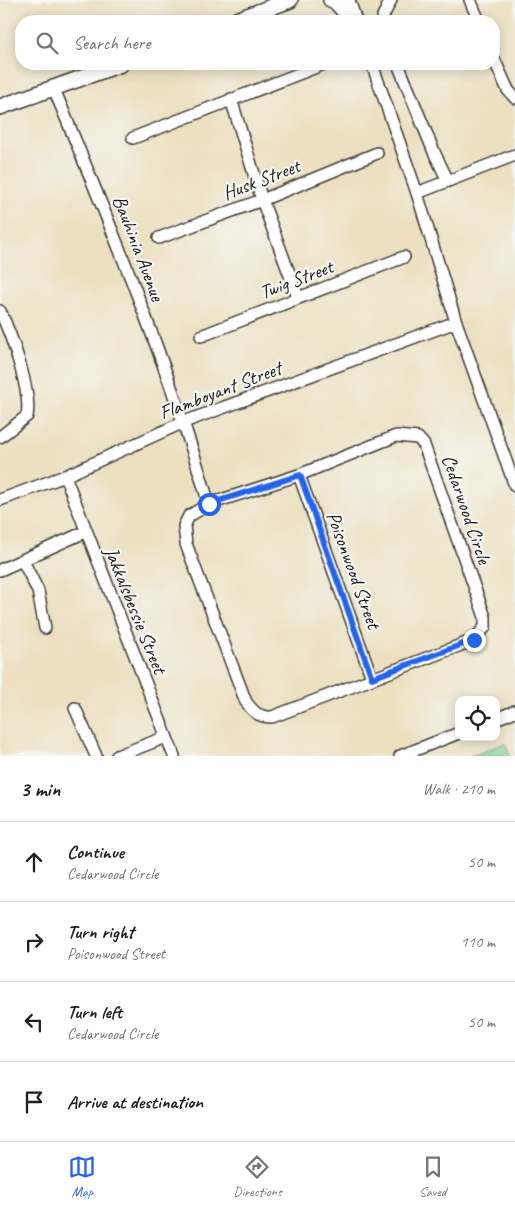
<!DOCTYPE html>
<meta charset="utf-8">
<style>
:root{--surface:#fff;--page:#f2f2f2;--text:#202124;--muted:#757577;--line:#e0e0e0;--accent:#2563eb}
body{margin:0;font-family:Caveat,sans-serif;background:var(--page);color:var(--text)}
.controls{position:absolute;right:15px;bottom:15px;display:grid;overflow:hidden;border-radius:10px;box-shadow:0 2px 12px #0003}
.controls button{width:45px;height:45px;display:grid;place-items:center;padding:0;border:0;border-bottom:1px solid var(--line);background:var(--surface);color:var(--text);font:25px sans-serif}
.stop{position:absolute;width:15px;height:15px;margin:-11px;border:4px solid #2563eb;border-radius:50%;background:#fff}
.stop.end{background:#2563eb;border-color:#fff;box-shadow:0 1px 5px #0008}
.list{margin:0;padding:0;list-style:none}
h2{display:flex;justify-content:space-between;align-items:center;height:65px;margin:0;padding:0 20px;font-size:21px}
h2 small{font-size:16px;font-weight:400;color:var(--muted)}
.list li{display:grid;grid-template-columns:32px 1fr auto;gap:15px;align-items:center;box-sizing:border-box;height:80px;padding:0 20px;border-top:1px solid var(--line)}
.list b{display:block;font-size:19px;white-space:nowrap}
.list p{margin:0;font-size:16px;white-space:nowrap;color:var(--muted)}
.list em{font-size:16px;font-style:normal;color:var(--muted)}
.icon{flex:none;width:28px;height:28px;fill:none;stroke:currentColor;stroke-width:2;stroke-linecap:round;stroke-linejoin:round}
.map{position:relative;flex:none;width:515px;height:756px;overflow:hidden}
.search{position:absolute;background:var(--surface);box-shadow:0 2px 12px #0003;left:15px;right:15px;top:15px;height:55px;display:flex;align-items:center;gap:12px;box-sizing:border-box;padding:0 18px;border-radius:20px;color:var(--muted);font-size:19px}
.sheet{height:385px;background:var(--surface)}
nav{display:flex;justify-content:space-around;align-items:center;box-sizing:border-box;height:70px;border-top:1px solid var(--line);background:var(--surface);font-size:14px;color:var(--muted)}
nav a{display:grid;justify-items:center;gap:2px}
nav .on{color:var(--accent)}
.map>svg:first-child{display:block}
</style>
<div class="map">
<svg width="515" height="756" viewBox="0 0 515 756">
<rect width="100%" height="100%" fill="#f6f6f2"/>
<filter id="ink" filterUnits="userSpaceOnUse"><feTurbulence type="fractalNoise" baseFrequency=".02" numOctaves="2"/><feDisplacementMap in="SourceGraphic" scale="10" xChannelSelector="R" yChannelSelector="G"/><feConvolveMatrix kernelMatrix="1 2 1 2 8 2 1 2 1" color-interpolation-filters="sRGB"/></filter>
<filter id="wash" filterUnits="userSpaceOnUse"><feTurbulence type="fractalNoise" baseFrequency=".0096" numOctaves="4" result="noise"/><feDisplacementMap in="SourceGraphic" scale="20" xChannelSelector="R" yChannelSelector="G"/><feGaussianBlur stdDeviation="1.12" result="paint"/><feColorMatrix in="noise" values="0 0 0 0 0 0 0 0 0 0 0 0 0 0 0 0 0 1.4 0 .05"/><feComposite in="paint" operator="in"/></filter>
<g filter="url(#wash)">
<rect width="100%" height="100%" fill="#ece0c1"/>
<path fill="#89d796" stroke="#527a59" d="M505 743 510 756H471Z"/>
</g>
<g filter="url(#ink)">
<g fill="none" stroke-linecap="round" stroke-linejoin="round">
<g stroke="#3b3935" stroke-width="14">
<g id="minor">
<path d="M349 0 356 21"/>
<path d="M470 0 479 21"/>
<path d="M384 21 383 16 391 0"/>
<path d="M494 59 508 90 515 98"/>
<path d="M372 64 417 193 456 322 515 486"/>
<path d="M398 64 434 152 448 181"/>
<path d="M54 89C111 226 167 362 209 504"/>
<path d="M231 99 262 200 298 297"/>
<path d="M133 138 324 64"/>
<path d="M417 193 515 155"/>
<path d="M159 238 262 200 377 153"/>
<path d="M0 311C11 334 32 392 27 416L0 437"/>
<path d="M201 336 404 257"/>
<path d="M396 436 418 438 424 445 485 617V627L474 640 272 717C259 717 254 713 246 702L186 544 184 526 189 516 209 504 299 475Z"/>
<path d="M299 475 372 678"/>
<path d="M65 476 174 756"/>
<path d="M0 500 65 476 184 422 456 322"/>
<path d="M23 561 38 591 45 628"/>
<path d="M0 570 85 532"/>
<path d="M75 708 96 756"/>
<path d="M496 719 515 711"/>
<path d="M117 756 166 737"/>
<path d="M400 756 459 733"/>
</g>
</g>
<g stroke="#3b3935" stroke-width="18">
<g id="tertiary">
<path d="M331 0 338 4 353 21"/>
<path d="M234 21 290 0"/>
<path d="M0 107 121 64"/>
</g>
</g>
<use href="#minor" stroke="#fff" stroke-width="11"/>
<use href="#tertiary" stroke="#fff" stroke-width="15"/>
</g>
</g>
<g fill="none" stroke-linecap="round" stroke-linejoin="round" filter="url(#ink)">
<path stroke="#2563eb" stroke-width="6" d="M209 504 300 475 372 678 474 640"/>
</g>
<g text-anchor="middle" stroke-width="4.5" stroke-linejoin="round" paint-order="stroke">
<g font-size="20" fill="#1c1c1c" stroke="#f6f6f2">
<text transform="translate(261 179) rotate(-21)" y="7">Husk Street</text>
<text transform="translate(139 248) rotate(69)" y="7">Bauhinia Avenue</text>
<text transform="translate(296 279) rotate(-21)" y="7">Twig Street</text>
<text transform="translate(220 390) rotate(-21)" y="7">Flamboyant Street</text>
<text transform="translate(467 509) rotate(71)" y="7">Cedarwood Circle</text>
<text transform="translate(354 570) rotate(70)" y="7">Poisonwood Street</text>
<text transform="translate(136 610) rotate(68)" y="7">Jakkalsbessie Street</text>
</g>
</g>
</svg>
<div class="controls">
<button><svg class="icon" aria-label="locate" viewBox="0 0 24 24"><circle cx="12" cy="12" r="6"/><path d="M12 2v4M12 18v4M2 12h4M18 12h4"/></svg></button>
</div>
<div class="stop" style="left:209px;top:504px"></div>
<div class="stop end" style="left:474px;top:640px"></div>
<div class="search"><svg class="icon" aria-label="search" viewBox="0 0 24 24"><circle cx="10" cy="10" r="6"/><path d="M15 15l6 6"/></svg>Search here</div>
</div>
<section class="sheet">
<h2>3 min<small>Walk · 210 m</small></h2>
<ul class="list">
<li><svg class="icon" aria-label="ahead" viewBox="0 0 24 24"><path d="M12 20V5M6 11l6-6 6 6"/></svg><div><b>Continue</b><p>Cedarwood Circle</p></div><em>50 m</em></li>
<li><svg class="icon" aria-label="right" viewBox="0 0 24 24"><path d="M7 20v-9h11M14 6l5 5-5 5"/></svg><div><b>Turn right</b><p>Poisonwood Street</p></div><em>110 m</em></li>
<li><svg class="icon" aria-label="left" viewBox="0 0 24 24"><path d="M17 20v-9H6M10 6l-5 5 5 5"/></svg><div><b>Turn left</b><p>Cedarwood Circle</p></div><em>50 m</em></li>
<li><svg class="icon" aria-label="arrive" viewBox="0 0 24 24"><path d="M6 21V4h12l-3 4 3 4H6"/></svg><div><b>Arrive at destination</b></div></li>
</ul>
</section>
<nav>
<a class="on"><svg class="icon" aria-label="map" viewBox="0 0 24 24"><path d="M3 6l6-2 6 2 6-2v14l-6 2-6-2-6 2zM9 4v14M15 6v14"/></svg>Map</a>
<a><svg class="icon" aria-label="directions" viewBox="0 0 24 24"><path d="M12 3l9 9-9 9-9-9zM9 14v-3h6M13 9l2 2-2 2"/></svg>Directions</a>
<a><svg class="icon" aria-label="saved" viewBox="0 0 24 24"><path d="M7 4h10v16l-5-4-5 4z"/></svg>Saved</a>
</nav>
